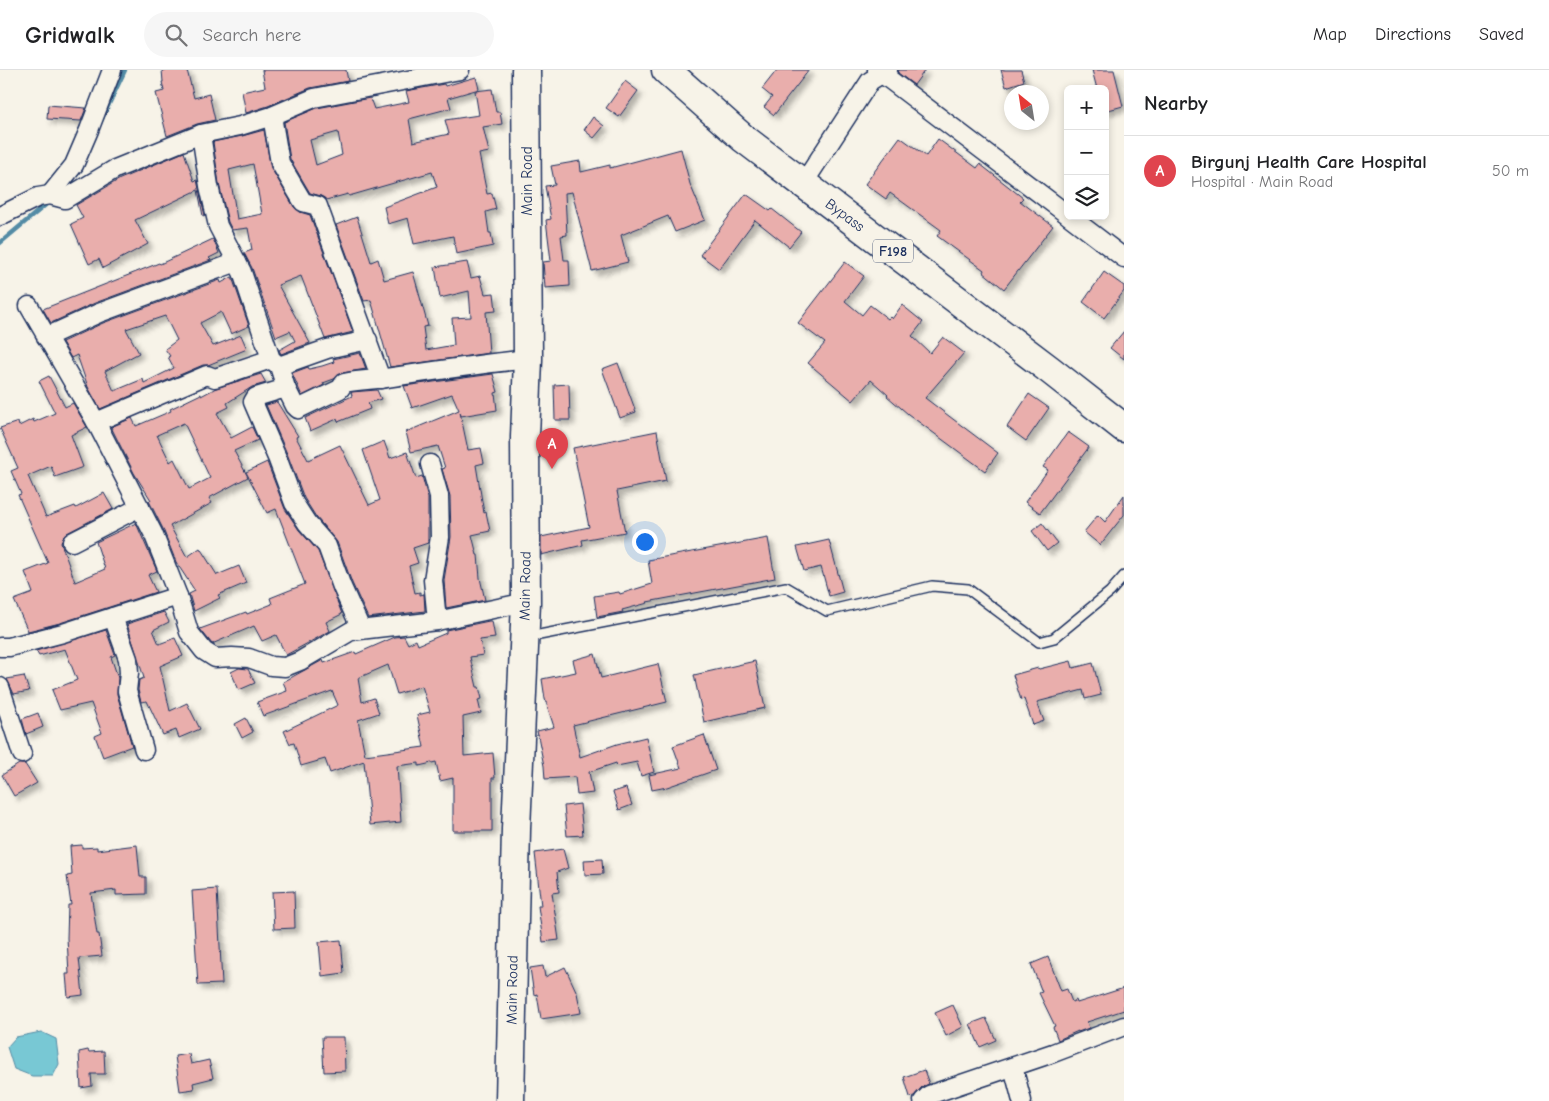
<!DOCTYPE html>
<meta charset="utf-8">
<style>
:root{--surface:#fff;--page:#f6f6f6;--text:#202124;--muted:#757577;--line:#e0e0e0;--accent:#0f766e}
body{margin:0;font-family:"Comic Neue",sans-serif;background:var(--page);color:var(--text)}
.controls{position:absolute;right:15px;top:15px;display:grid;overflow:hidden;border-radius:8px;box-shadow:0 2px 8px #0003}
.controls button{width:45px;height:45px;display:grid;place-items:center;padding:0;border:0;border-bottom:1px solid var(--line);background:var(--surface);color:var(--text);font:25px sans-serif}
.compass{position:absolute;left:1004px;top:15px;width:45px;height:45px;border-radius:50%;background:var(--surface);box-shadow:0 2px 8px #0003;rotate:330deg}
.you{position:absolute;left:644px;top:471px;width:18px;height:18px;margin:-12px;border:4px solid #fff;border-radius:50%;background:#1a73e8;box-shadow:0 0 0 8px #1a73e833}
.badge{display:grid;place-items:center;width:32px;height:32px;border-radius:50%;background:var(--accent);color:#fff;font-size:16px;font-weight:700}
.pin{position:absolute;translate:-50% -41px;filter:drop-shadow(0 1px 2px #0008)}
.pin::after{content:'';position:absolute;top:26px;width:18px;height:15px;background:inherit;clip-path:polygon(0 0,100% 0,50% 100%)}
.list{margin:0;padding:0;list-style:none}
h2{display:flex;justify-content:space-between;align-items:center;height:65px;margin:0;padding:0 20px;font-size:21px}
h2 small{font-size:16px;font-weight:400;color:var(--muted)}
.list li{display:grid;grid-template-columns:32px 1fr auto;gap:15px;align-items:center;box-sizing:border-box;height:70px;padding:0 20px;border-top:1px solid var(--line)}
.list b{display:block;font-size:19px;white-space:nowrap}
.list p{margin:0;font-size:16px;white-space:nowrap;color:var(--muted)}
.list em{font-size:16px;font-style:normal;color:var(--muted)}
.icon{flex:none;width:28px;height:28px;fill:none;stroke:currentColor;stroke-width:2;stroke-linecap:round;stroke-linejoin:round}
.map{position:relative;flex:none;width:1124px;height:1031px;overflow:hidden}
header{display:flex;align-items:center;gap:30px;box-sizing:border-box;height:70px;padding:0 25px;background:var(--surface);border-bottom:1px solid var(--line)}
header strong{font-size:24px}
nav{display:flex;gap:28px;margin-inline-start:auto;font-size:18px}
.search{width:350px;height:45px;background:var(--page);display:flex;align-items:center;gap:12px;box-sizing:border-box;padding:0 18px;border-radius:28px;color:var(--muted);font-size:19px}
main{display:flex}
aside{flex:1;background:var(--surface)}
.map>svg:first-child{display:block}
</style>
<header>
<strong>Gridwalk</strong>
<div class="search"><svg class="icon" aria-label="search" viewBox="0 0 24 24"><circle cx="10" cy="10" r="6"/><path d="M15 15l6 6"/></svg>Search here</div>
<nav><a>Map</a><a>Directions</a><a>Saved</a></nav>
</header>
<main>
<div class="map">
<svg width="1124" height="1031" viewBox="0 0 1124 1031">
<defs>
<filter id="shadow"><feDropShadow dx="4.5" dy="4.5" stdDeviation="2.5" flood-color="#0004"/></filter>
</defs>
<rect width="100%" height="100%" fill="#f7f3e8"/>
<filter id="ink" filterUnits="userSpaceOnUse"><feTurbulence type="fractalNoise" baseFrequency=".02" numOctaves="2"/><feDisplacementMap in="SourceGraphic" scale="10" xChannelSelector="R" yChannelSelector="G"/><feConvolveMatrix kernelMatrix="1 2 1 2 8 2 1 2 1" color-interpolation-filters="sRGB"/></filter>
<g filter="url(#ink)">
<path fill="#78c8d4" stroke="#538ba5" d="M41 962 56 969 59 994 53 1006H32L14 999 7 977 16 967Z"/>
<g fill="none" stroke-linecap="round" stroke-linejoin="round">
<g stroke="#538ba5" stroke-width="4.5">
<path d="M99 55 125 0"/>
<path d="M0 173 49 132"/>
</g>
</g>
<g fill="#e9aeac" stroke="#1b2f5e" fill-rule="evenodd" filter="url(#shadow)">
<path d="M162 0H187L194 28 209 24 215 50 197 54 167 66 156 23 164 21 162 12H163Z"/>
<path d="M262 0H346L348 11 310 18 268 36 246 43 242 22 265 17Z"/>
<path d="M777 0H809L774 45 764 37 772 27 762 19Z"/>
<path d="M899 0H925L914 15 898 3Z"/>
<path d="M1001 0H1021L1024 11 1006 17Z"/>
<path d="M1092 0H1114L1123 36 1105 41V19H1097Z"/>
<path d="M476 7 479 19 448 28 451 38 409 49 413 72 449 64 445 50 479 45 475 21 492 19 496 42H500L502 54 483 57 489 82 479 84 487 124 492 123 496 139 486 142 489 163H491L493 176 456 184 453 166 414 174 408 148 388 154 384 137 437 117 432 102 349 126 348 124 326 130 321 126 310 123 290 89 284 52 317 38 370 28 374 39 409 32 406 21 444 14 445 16ZM338 62 342 85 316 95 310 70Z"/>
<path d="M625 11 638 21 619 47 606 38Z"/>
<path d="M48 35 86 38 81 51 47 49Z"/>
<path d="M593 47 604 56 594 68 584 60Z"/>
<path d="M264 60 271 98 294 137 300 142 310 145 353 262 325 269 301 206 278 215 310 273 281 284 279 280 295 271 290 261 276 267 252 198 244 183 252 180 248 158 232 160 228 152 219 114 213 72 242 66ZM253 94 262 144 237 149 229 100Z"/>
<path d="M900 67 926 86 938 69 977 98 980 94 1023 128 1020 131 1053 156 1004 219 983 202 984 200 937 166 941 160 890 123 886 129 865 114Z"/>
<path d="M681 79 690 114 705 150 675 162 668 146 621 165 628 192 592 201 572 122 565 123 567 165 561 166 564 190H569L570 216 545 218 543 192 551 191 546 150 551 149 545 116 555 115 551 96 580 91 581 102 610 95V98Z"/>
<path d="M184 82 194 111 197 110 205 145 203 146 198 120 135 150 148 174 103 198 99 189 89 194 71 154 83 148 76 135 120 109Z"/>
<path d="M746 124 770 141 772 139 801 162 789 177 755 150 719 199 700 185Z"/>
<path d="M357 147 371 192 378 189 384 210 413 202 428 256 423 257 426 280 454 275 452 248 471 247 469 221 440 228 435 197 467 192 471 208 480 206 485 224 494 223 496 241 486 242 489 283 390 297 371 230 364 231 336 155Z"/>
<path d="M213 169 219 183 209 188 211 190 95 233 51 253 43 239 159 193 160 194Z"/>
<path d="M845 192 864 206 845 231 862 245 870 235 888 249 890 247 892 249 902 235 923 252 912 266 930 283 943 267 964 283 925 328 998 383 985 401 908 344 887 326 888 325 871 310 853 331 808 293 825 273 798 253Z"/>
<path d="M1104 202 1124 216V221L1104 248 1083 232Z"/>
<path d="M232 207 249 256 231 264 221 242 200 253 213 276 241 265 247 279 208 295H203L100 339 88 317 77 285 71 288 62 272 103 253 220 210 221 213ZM165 246 177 270 165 279 170 286 168 287 174 298 144 313 143 309 114 321 105 301 139 283 126 259Z"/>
<path d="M1124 261V289L1110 278Z"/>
<path d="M360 283 366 299 342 303 334 309 323 313 324 315 302 326 292 303 308 297 309 299 322 296 334 292 333 289Z"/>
<path d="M618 293 636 342 620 348 602 299Z"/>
<path d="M261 304 266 313 252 317 227 333 229 337 217 343 231 368 252 357 258 370 234 381 248 407 209 428 212 433 170 456 187 487 200 478 217 505 239 496 246 513 218 525 220 528 194 541 189 524 195 521 176 492 163 459 149 431 151 430 134 403 111 357 132 348 136 356 171 341 170 339 201 324V326L216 318ZM184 353 210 408 189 419 174 389 170 392 157 365Z"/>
<path d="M493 304 498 322 495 323 497 340 461 346 460 342 468 380 481 378 484 393 476 395 484 443 486 442 490 461 472 465 477 485H478L480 508 485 530 446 538 444 510 451 467 450 426 442 399 445 398 438 376 411 382 406 362 459 340 452 324 412 338 404 316Z"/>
<path d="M49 306 65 337 73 333 87 357 71 365 83 397 55 407 51 396 28 406 46 447 75 436 76 438 104 423 113 439 67 463 63 467 61 473 75 512 105 499 96 472 136 453 157 501 148 505 156 522 60 553 28 561 14 530 33 523 25 502 48 493 18 425 21 424 11 401 18 398 0 358 18 352 19 356 33 349 34 352 55 343 39 311Z"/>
<path d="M569 314 570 350H555L554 315Z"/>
<path d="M377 320 381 329 368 333 370 339 338 352 337 349 310 361 305 348 352 326 351 322Z"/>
<path d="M1029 324 1049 338 1026 371 1007 357Z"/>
<path d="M277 332 298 366 296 367 308 390 340 375 369 435 380 430 363 380 384 371 390 388 407 382 416 408 422 406 428 428V473L413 478 418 493 409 496 415 523 420 522V525L424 524 425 541 368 548 352 513 337 472 316 447 304 428 288 386 266 335Z"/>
<path d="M657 361 666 411 617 421 625 462 582 470 583 475 541 485V467L589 457 573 378Z"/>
<path d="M1068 362 1089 377 1040 443 1025 432 1048 400 1043 397Z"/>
<path d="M267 392 285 439 299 460 318 481 342 544 326 552 330 561 286 585 276 565 262 571 254 556 212 574 200 559 246 542 247 544 272 534 270 528 305 514 276 439 267 443 246 402Z"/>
<path d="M1124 425V445L1100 475 1084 462 1098 445 1105 452Z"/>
<path d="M1042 453 1057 473 1047 481 1032 461Z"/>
<path d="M768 468 775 508 647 532 648 533 622 540 623 542 597 547 594 526 619 522 620 524 652 514 648 490Z"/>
<path d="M829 470 843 522 829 526 821 497 804 501 797 477Z"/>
<path d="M164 542 169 552 153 560 159 574 175 568 183 586 160 596 170 641 187 633 200 659 179 668 176 660 163 665 147 631 141 632 138 620 139 610 144 608 127 554Z"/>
<path d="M489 551H492L495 568 480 570 483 585 470 587 477 617H479L482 629 478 630 481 643 463 647 464 686 493 683 495 708H492V761H453V708L440 711 436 692 419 696V693L397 696 401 752 370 755 364 691 330 703 325 689 301 696 294 673 290 674 284 661 338 635 332 621 263 646 257 632 287 621 283 612 323 590 324 593 355 582 356 584 395 567 404 566 408 574 416 570 418 575 446 563V560ZM388 595 397 624 422 616 430 642 417 645 424 677 365 685 358 650 379 643 374 628 362 632 358 608Z"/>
<path d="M106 560 115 585 111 587 118 608 117 624 132 676 103 687 95 666 102 663 91 633 60 640 52 620 77 610 65 579 39 586 36 581Z"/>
<path d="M595 584 601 608 658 594 667 632 573 655 580 687 617 674 646 667 654 702 641 706 637 692 617 696 616 693 589 702 593 723 577 725 575 707 545 709 544 696 537 661 554 657 545 629 542 609 576 602 573 590Z"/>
<path d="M755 591 765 638 704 652 694 605Z"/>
<path d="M1071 591 1073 598 1093 593 1101 625 1085 629 1083 620 1037 632 1044 651 1033 655 1024 629 1021 630 1013 605 1038 598 1039 599Z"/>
<path d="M239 598 248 599 255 613 239 620 231 602Z"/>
<path d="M24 606 29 621 14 624 7 609Z"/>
<path d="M38 643 43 657 26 664 22 649Z"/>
<path d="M246 648 253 662 242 668 235 654Z"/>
<path d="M704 665 716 700 667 717 652 720 649 705 681 698 673 676Z"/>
<path d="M19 694H25L37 713 14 726 2 705Z"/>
<path d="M626 718 632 735 619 740 613 722Z"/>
<path d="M580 734 583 765 567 766 564 736Z"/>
<path d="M82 775V778L97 777V780L137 775 140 807H146V824L116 825V820L91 823 97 864H99L102 886 79 888 83 925 68 927 66 904H69L67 868 68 835H71L67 806 72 805 70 776Z"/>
<path d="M563 779 568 798 557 802 559 822 552 823 559 870 543 872 538 836H541L535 783Z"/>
<path d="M602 789 603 804 585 805 584 790Z"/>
<path d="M217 819 222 914 198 915 192 821Z"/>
<path d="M294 821 295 858 274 859 272 822Z"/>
<path d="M341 870 344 903 322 906 319 872Z"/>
<path d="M1048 887 1061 921 1067 919 1072 932 1076 930 1077 933 1124 918V940L1087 952 1089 958 1078 962V961L1058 970 1053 957 1055 956 1039 923 1042 922 1031 894Z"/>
<path d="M543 896 545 907 565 897 577 923 581 943 541 949 537 924 534 925 530 898Z"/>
<path d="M953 935 963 957 946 966 935 943Z"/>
<path d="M986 948 996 970 980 977 970 954Z"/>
<path d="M322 967H344L345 1001 324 1002Z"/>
<path d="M88 980 89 982 104 981 105 1004H91L92 1016 81 1018 79 982Z"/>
<path d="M189 984 191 994 209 990 213 1008 193 1013 194 1019 180 1021 175 986Z"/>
<path d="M924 1000 929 1014 922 1017 914 1026 910 1027 904 1007Z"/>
</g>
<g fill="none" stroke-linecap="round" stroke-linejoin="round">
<g stroke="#1b2f5e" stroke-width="12">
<path id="lane" d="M529 567 786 517 827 541 932 516 968 519 1039 572 1054 568 1110 522 1124 506"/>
</g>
<g stroke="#1b2f5e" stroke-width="21">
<g id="street">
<path d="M877 0 1068 145"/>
<path d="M272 46 280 93 303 132 318 136 381 309"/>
<path d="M201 64 209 116 218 156 242 202 271 289 279 296 286 318 256 327 253 332 278 390 294 433 307 453 327 476 342 517 361 559"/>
<path d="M803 114 870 11 888 0"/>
<path d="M50 125 74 95 89 60 112 0"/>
<path d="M0 146 38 127 50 125 65 129 115 99 201 64 240 56 272 46 314 28 460 0"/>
<path d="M1069 146 1124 188"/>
<path d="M29 236 96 352 153 463 178 526 189 562 204 581 215 588 232 587 249 588 271 596 285 597 300 591 351 561 437 551 526 532"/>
<path d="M46 267 99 243 237 192"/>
<path d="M279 296 327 279 368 270"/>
<path d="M286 318 295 336 298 339 340 319 344 313C358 310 372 310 386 308 433 301 480 294 528 289"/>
<path d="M96 352 207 305 215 308 271 289"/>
<path d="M430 394 439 426 440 467 433 510 437 551"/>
<path d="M72 472 140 437"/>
<path d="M113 547 128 589 129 603 127 621 144 680"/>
<path d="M0 577H9L63 563 178 526"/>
<path d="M0 617 22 684"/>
<path d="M1013 997 1022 1031"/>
<path d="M923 1031 929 1025 1053 983 1124 956"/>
</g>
</g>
<g stroke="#1b2f5e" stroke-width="31">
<g id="primary">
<path d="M666 0 743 68 1050 300 1124 358"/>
<path d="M510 1031 516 759 526 532 525 367 528 289 526 0"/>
</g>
</g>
<use href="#lane" stroke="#f7f3e8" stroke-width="9"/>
<use href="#street" stroke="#f7f3e8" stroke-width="18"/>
<use href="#primary" stroke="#f7f3e8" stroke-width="28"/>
</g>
</g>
<g text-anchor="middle" stroke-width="4.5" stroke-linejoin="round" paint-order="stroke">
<rect fill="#f7f3e8" stroke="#5d6a87" stroke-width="1" x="873" y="169.5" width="40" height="23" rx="4"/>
<g font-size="14" font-weight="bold" fill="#1b2f5e">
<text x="893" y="186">F198</text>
</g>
<g font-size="15" fill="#1b2f5e" stroke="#f7f3e8">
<text transform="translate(527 111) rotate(-90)" y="5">Main Road</text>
<text transform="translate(845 145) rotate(37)" y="5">Bypass</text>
<text transform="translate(525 516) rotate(-89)" y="5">Main Road</text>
<text transform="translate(512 920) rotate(-89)" y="5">Main Road</text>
</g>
</g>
</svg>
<div class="controls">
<button>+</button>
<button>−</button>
<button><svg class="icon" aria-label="layers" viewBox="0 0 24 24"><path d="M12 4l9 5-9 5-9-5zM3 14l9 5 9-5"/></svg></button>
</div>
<svg class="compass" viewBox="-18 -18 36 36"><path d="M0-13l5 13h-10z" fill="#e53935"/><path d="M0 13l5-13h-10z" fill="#757577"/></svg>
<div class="you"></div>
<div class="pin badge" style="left:552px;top:399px;background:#e0444e">A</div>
</div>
<aside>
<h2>Nearby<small></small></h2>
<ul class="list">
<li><span class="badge" style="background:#e0444e">A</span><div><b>Birgunj Health Care Hospital</b><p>Hospital · Main Road</p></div><em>50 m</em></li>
</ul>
</aside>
</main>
